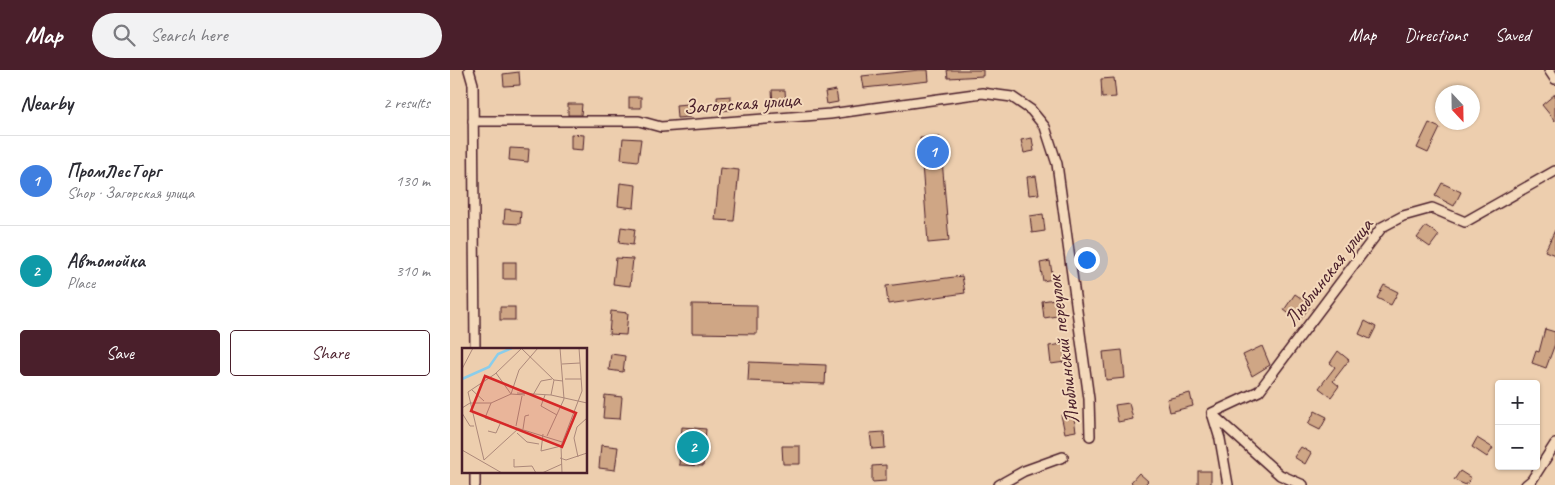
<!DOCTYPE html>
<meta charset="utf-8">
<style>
:root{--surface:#fff;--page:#f2f2f3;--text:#2b2b33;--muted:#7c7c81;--line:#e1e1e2;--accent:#4a1f2b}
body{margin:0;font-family:Caveat,sans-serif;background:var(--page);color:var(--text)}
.controls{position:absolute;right:15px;bottom:15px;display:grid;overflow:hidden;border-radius:5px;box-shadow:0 1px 4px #0004}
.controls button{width:45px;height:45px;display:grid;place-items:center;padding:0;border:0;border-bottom:1px solid var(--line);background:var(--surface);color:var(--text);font:25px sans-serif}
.compass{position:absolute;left:985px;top:15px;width:45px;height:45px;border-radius:50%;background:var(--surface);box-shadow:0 1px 4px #0004;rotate:158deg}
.you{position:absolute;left:636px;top:189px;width:18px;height:18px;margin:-12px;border:4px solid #fff;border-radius:50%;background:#1a73e8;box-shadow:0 0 0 8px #1a73e833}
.badge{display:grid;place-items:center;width:32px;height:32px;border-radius:50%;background:var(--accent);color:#fff;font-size:16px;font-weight:700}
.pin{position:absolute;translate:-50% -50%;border:2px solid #fff;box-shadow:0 1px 5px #0006}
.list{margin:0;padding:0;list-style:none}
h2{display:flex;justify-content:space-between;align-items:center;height:65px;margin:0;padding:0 20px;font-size:21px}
h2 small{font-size:16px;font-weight:400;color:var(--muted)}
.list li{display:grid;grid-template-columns:32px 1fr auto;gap:15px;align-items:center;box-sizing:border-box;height:90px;padding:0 20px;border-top:1px solid var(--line)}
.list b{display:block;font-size:19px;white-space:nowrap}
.list p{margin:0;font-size:16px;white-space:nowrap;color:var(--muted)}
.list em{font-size:16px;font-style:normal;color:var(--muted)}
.actions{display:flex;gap:10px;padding:15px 20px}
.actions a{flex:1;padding:11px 0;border:1px solid var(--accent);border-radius:5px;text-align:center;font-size:18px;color:var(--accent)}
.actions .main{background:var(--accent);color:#fff}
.icon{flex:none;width:28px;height:28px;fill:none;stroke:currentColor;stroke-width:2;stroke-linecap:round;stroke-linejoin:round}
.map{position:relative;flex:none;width:1105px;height:415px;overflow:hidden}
header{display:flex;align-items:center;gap:30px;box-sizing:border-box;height:70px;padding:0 25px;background:var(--accent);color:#fff}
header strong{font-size:24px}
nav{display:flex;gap:28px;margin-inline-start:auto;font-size:18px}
.search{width:350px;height:45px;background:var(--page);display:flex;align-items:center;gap:12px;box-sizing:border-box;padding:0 18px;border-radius:28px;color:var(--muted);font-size:19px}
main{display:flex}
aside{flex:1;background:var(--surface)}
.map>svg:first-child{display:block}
</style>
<header>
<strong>Map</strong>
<div class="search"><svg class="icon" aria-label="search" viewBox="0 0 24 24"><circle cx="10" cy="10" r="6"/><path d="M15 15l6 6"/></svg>Search here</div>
<nav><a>Map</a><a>Directions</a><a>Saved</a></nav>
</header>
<main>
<aside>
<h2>Nearby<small>2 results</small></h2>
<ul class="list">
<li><span class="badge" style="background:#3f7fe0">1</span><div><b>ПромЛесТорг</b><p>Shop · Загорская улица</p></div><em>130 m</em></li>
<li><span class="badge" style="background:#0f9aa8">2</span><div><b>Автомойка</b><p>Place</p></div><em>310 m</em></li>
</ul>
<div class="actions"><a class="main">Save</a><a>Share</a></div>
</aside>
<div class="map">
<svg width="1105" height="415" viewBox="0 0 1105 415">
<rect width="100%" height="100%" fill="#edceae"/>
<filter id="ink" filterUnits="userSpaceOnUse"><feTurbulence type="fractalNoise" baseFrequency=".02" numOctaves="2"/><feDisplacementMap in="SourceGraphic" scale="10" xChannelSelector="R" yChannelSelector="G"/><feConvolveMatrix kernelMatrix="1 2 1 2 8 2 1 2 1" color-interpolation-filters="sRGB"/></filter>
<g filter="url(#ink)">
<g fill="#cfa685" stroke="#4a1f2b">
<path d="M469 0H478L479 11 414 18 412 6Z"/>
<path d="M497 0H533V6L498 8Z"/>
<path d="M69 2 70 15 54 16 53 4Z"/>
<path d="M664 8 666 27 652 28 651 9Z"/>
<path d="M322 20H335L336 35H323Z"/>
<path d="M386 20 388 32 377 34 375 22Z"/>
<path d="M1105 24V51L1092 35Z"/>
<path d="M281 26V40L268 41 267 27Z"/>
<rect x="179" y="27" width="12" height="11"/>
<path d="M118 34H132L131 45H118Z"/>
<path d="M239 34 240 47 227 48 226 35Z"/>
<path d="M979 53 990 58 978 83 967 78Z"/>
<path d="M121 64 134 65 133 80 121 79Z"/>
<path d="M490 67 499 171 478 173 470 68Z"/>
<path d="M173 68 191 69 188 91 171 89Z"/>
<path d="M582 68 584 81 574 83 571 70Z"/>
<path d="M60 78 79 79 78 92 59 90Z"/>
<path d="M270 98 289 100 284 151 265 150Z"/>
<path d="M586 106 589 124 579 125 577 107Z"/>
<path d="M170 113 186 115 184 138 168 136Z"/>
<path d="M992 113 1011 122 1004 136 985 126Z"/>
<path d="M55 139 71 141 70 154 54 153Z"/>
<path d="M593 144 595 161 582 163 580 146Z"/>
<path d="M976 156 989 165 980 177 967 168Z"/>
<path d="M171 157 185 159 183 175 169 173Z"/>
<path d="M1105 160V185L1095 181Z"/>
<path d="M166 188 183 189 180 216 163 214Z"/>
<path d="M600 191 603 209 593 211 590 193Z"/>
<rect x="53" y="192" width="13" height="17"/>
<path d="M512 206 515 223 438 234 436 216Z"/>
<path d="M934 215 948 222 941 235 927 228Z"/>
<path d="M845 224 861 235 849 251 834 240Z"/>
<path d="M605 229 607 246 594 248 592 231Z"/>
<path d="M242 234 307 235V264L242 263Z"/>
<rect x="50" y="237" width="15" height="13"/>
<path d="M161 241 178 243 176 265 159 264Z"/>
<path d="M915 251 926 257 920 269 909 264Z"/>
<path d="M1095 259 1105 262V274L1096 298 1082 293 1086 281 1089 282Z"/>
<path d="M613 274 615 292 601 294 599 276Z"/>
<path d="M812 276 820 295 802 306 793 285Z"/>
<path d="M672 280 675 308 656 310 653 282Z"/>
<path d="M888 281 899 290 883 311 889 316 881 327 869 318 885 297 880 293Z"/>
<path d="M161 284 175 286 173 302 159 300Z"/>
<path d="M299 292 376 295 375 314 298 311Z"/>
<path d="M740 323 743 336 720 342 717 329Z"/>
<path d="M155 325 172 327 170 349 153 348Z"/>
<path d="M679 333 683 349 668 352 665 335Z"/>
<path d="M865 341 877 347 870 360 858 354Z"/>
<path d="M623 342 626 361 615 363 611 345Z"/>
<path d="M232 357 256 359 253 396 229 395Z"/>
<path d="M434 362 435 378 422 379 420 363Z"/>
<path d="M1027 368 1043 378 1037 387 1022 377Z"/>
<path d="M151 375 168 377 165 400 149 398Z"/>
<path d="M332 376H350V394H333Z"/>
<path d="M851 377 861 383 855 394 844 387Z"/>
<path d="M436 395V411L422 412V396Z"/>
<rect x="748" y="401" width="13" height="14"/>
<path d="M1010 401 1021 408 1016 415 1004 410Z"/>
<path d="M689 403 698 411 694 415H684L681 412Z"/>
</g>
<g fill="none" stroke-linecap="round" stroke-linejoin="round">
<g stroke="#4a1f2b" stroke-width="12">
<g id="street">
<path d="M19 0 23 14 25 279"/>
<path d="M1099 0 1105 9"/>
<path d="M23 51H189L211 57 380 44 532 23 562 27 581 40 595 57 607 94 639 329 640 366"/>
<path d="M762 344 830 405 853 415"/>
<path d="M25 401V415"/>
<path d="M549 415 574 401 613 387"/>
<path d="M778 415 770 369 762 343 809 321 932 157 953 146 982 138 1015 152 1105 101"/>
<path d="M1076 415 1082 410 1105 374"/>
</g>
</g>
<use href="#street" stroke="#f4d9bb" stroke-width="9"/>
</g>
</g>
<g text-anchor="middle" stroke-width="4" stroke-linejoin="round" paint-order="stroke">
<g font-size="21" fill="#4a1f2b" stroke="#f4d9bb">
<text transform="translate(292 33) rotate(-4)" y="7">Загорская улица</text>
<text transform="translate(878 202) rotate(-52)" y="7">Люблинская улица</text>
<text transform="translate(613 280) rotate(-97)" y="7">Люблинский переулок</text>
</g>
</g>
<g transform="translate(12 278)">
<rect width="125" height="125" fill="#edceae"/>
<path fill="none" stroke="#8acdeb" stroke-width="2.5" d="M0 31 27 19 36 6 50 0"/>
<path fill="none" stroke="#ac887a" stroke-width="1" d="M60 1 92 32 101 33M100 16 118 15M0 21 11 0M34 25 49 46 63 47M103 31H119M10 42 22 53M55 45 89 47 125 55M71 47 79 33 90 31M83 47 79 58 95 67M89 47 92 32M29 55 23 70 100 94M0 60 8 55H29L49 46 57 22 76 0M0 65 8 78H12M54 78 60 48M57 80 22 112 6 44 33 26 60 0M61 81 63 68 67 67M26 83 34 85 38 76M55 85 65 94 77 96M81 86 79 103 99 98M85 88 102 51 98 0M0 102 40 125M116 109 112 90 115 79 125 70M98 110 104 112 125 105M52 111V119L70 118 74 125M80 125 100 116M100 125 99 98 120 43 117 0"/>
<path fill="#d62828" fill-opacity="0.15" stroke="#d62828" stroke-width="2.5" d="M23 28 114 65 100 99 9 63Z"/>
<rect width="125" height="125" fill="none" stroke="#4a1f2b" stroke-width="2.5"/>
</g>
</svg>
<div class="controls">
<button>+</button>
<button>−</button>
</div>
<svg class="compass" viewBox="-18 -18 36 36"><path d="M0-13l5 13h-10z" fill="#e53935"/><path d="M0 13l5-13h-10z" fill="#7c7c81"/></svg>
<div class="you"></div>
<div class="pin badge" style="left:483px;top:82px;background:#3f7fe0">1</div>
<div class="pin badge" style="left:243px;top:377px;background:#0f9aa8">2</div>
</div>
</main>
